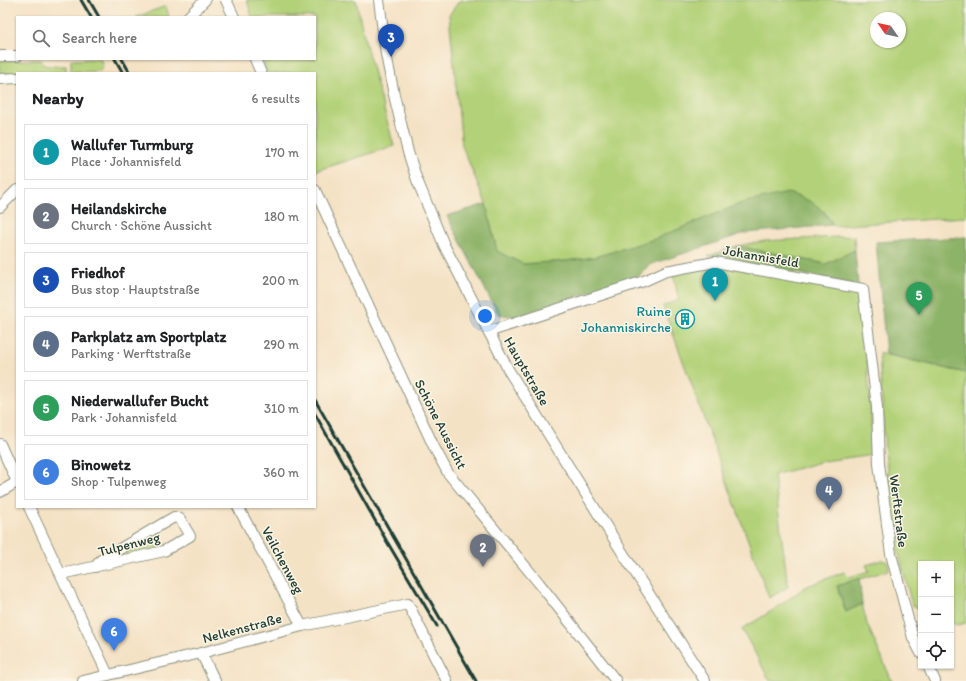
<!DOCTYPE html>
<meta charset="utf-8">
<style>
:root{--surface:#fff;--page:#f6f6f6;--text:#202124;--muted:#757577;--line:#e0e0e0;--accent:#ea580c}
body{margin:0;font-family:Itim,sans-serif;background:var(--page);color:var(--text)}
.controls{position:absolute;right:12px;bottom:12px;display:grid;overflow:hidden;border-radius:0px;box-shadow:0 1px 3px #0004}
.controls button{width:36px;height:36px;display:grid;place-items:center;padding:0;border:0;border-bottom:1px solid var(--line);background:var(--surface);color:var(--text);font:20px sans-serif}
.compass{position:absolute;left:870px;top:12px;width:36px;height:36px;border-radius:50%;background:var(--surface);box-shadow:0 1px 3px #0004;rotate:304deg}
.you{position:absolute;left:485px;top:316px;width:14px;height:14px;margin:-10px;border:3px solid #fff;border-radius:50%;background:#1a73e8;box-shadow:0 0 0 6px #1a73e833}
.badge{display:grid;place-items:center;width:26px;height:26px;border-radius:50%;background:var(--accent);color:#fff;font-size:13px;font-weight:700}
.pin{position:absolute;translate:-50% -33px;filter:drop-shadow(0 1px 2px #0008)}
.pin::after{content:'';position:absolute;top:21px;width:14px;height:12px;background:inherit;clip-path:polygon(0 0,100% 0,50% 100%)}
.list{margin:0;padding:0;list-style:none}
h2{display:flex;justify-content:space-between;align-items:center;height:52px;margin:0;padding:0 16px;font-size:17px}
h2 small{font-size:13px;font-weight:400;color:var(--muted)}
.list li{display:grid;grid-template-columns:26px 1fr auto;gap:12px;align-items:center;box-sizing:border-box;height:56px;margin:0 8px 8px;padding:0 8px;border:1px solid var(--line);border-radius:0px}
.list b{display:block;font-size:15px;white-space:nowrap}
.list p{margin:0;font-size:13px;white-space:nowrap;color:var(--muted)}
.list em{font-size:13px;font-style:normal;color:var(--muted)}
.icon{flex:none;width:22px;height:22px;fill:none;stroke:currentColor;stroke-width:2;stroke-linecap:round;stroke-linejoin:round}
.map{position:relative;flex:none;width:966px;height:681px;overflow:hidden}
.search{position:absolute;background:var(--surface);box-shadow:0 1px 3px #0004;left:16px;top:16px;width:300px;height:44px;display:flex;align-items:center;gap:10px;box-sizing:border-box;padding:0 14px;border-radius:0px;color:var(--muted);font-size:15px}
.panel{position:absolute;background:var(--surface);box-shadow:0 1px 3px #0004;left:16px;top:72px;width:300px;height:436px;border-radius:0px}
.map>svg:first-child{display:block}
</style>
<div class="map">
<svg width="966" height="681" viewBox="0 0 966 681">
<rect width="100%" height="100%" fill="#fcf5e5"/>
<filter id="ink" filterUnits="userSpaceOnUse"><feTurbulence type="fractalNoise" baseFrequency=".025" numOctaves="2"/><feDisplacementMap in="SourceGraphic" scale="8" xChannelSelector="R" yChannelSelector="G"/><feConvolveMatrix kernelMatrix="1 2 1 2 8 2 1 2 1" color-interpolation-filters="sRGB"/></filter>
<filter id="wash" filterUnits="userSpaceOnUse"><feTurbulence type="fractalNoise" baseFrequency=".012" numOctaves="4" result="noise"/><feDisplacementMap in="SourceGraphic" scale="16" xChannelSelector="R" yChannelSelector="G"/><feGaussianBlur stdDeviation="0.9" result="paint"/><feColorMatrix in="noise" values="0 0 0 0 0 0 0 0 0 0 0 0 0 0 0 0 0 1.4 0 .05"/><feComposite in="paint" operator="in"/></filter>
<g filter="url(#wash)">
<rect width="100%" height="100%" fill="#f4e2c5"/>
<g fill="#b2d178" stroke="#688756" fill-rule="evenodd">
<path d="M247 0H356L366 45 394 146 315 171V73H267L263 59H315V17H252Z"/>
<path d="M460 0H966V217L834 226 824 211 652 240 595 257 566 261 523 264 497 252 486 204 462 146 449 15ZM876 18H900V42H876Z"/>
<path d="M166 6 169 17H136Z"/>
<path d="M100 59 103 66 100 71 73 72 71 70V60Z"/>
<path d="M41 60 42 63 46 66H66V73L0 74V61Z"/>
<path d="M854 236 855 250 826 264 737 246 764 241Z"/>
<path d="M716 264 862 291 874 454 824 461 774 475 788 587 769 598 663 306 679 300 673 274Z"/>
<path d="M879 353 966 373V623L957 625 951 622V564H921V609L912 605 898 551 885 451Z"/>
<path d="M158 529 165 546 103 562Z"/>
<path d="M882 560 888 562 889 570 837 586 846 612 862 604 867 624 892 681H770L742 629 775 609 805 587 844 572 849 577 869 571 866 565Z"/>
</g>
<g fill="#8db368" stroke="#56784e">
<path d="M788 193C811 201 819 203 833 225L745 233 649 265 640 275 516 317 498 314 447 216 486 204 497 251 523 264 566 261 595 257 652 240 742 203Z"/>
<path d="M966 237V373L886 354 876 242Z"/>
<path d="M737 246 826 264 855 250 858 285 708 256Z"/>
<path d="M859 578 862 604 846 612 837 586Z"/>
</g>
</g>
<g filter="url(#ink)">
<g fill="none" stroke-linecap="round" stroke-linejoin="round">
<g stroke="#8a907c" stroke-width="12">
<g id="minor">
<path d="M226 0 234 17"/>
<path d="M379 0 386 54 394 95 408 152 417 180 444 245 509 371 624 555 705 681"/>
<path d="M188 17 205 0"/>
<path d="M0 56H17"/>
<path d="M255 59 261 73"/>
<path d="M0 79 17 78"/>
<path d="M315 190 434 447 448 473 539 583 616 681"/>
<path d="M0 207 17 190"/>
<path d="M488 332 644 281 666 271 715 262 863 289 877 407 879 464 891 554 913 638 921 653"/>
<path d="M0 444 17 482"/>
<path d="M0 492 17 482"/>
<path d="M29 507 108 675"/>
<path d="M238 507 302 626"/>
<path d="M62 574 164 551 190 536 180 519 174 517 101 560 95 567"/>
<path d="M201 653 215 681"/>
<path d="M928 666 935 681"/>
<path d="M83 681 201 653 302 626 408 604 447 681"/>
</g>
</g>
<use href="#minor" stroke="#fff" stroke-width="10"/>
<g stroke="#1f3d34" stroke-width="3">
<path d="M81 0 91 17"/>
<path d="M89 0 99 17"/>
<path d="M115 59 123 73"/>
<path d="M122 59 130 73"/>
<path d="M315 400 476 681"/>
<path d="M315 414 386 540 437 626"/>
</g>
</g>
</g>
<defs>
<g id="building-ring" transform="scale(1)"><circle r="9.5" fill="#fcf5e5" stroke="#0f9aa8" stroke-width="1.5"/><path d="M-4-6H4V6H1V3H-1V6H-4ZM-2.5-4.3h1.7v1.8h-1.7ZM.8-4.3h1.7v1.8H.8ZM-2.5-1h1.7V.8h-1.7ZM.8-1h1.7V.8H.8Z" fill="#0f9aa8"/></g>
</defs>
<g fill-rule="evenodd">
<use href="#building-ring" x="685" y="319"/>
</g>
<g text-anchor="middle" stroke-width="3" stroke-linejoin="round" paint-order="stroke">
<g font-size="14" fill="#1f3d34" stroke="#fcf5e5">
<text transform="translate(761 256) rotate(10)" y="5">Johannisfeld</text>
<text transform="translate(527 371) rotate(60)" y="5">Hauptstraße</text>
<text transform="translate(441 424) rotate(63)" y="5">Schöne Aussicht</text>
<text transform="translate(899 511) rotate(83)" y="5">Werftstraße</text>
<text transform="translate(129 544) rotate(-14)" y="5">Tulpenweg</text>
<text transform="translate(283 560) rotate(62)" y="5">Veilchenweg</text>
<text transform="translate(242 628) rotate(-15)" y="5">Nelkenstraße</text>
</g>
<g font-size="14" fill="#0d838f" stroke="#fcf5e5" text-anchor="end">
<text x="671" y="316">Ruine<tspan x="671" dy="16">Johanniskirche</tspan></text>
</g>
</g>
</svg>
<div class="controls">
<button>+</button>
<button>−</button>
<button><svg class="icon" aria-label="locate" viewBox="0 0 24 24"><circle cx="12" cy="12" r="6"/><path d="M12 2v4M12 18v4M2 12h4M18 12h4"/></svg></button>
</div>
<svg class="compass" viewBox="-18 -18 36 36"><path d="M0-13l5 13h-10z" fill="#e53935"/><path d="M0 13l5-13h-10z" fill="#757577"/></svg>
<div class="you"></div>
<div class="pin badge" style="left:715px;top:301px;background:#0f9aa8">1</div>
<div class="pin badge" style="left:483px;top:567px;background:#6b7280">2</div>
<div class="pin badge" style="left:391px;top:57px;background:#1a4fb4">3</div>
<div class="pin badge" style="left:829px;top:510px;background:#5c6f8a">4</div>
<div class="pin badge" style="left:919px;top:315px;background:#2e9e5b">5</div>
<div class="pin badge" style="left:114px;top:651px;background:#3f7fe0">6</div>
<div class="search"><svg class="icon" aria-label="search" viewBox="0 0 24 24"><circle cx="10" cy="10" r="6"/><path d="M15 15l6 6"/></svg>Search here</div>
<section class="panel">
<h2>Nearby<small>6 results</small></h2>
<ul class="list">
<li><span class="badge" style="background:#0f9aa8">1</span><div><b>Wallufer Turmburg</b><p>Place · Johannisfeld</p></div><em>170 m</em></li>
<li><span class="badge" style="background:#6b7280">2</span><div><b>Heilandskirche</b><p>Church · Schöne Aussicht</p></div><em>180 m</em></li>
<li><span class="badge" style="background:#1a4fb4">3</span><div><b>Friedhof</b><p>Bus stop · Hauptstraße</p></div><em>200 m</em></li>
<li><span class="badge" style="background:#5c6f8a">4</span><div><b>Parkplatz am Sportplatz</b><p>Parking · Werftstraße</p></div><em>290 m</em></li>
<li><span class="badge" style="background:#2e9e5b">5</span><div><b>Niederwallufer Bucht</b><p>Park · Johannisfeld</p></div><em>310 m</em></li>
<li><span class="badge" style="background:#3f7fe0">6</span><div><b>Binowetz</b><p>Shop · Tulpenweg</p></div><em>360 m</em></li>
</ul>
</section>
</div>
